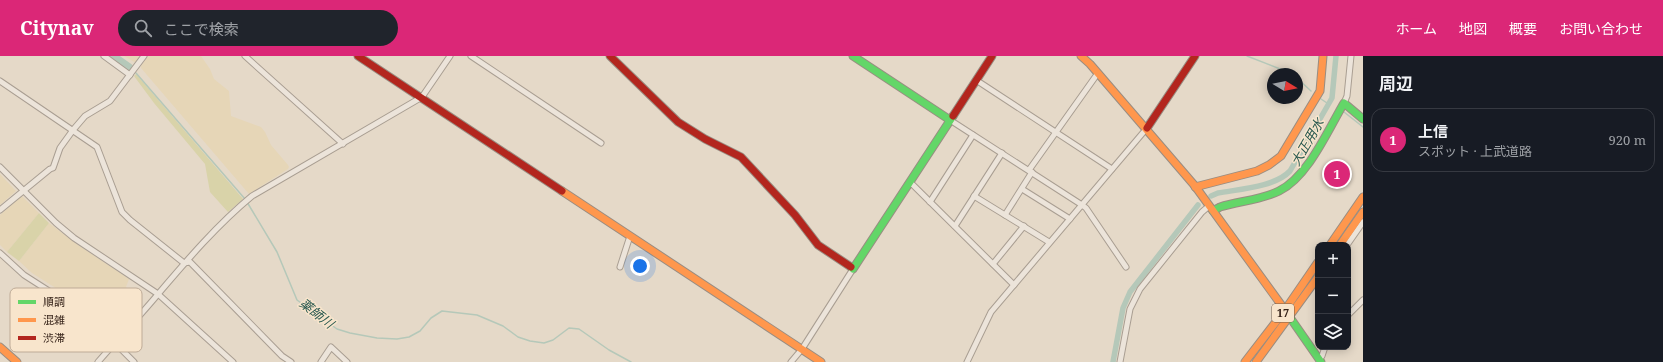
<!DOCTYPE html>
<html lang="ja">
<meta charset="utf-8">
<style>
:root{--surface:#171b24;--page:#20242c;--text:#f1f3f6;--muted:#9ea1a6;--line:#363941;--accent:#db2777}
body{margin:0;font-family:"Noto Serif","Noto Sans JP",serif;background:var(--page);color:var(--text)}
.controls{position:absolute;right:12px;bottom:12px;display:grid;overflow:hidden;border-radius:8px;box-shadow:0 2px 10px #0003}
.controls button{width:36px;height:36px;display:grid;place-items:center;padding:0;border:0;border-bottom:1px solid var(--line);background:var(--surface);color:var(--text);font:20px sans-serif}
.compass{position:absolute;left:1267px;top:12px;width:36px;height:36px;border-radius:50%;background:var(--surface);box-shadow:0 2px 10px #0003;rotate:100deg}
.you{position:absolute;left:640px;top:210px;width:14px;height:14px;margin:-10px;border:3px solid #fff;border-radius:50%;background:#1a73e8;box-shadow:0 0 0 6px #1a73e833}
.badge{display:grid;place-items:center;width:26px;height:26px;border-radius:50%;background:var(--accent);color:#fff;font-size:13px;font-weight:700}
.pin{position:absolute;translate:-50% -50%;border:2px solid #fff;box-shadow:0 1px 4px #0006}
.list{margin:0;padding:0;list-style:none}
h2{display:flex;justify-content:space-between;align-items:center;height:52px;margin:0;padding:0 16px;font-size:17px}
h2 small{font-size:13px;font-weight:400;color:var(--muted)}
.list li{display:grid;grid-template-columns:26px 1fr auto;gap:12px;align-items:center;box-sizing:border-box;height:64px;margin:0 8px 8px;padding:0 8px;border:1px solid var(--line);border-radius:12px}
.list b{display:block;font-size:15px;white-space:nowrap}
.list p{margin:0;font-size:13px;white-space:nowrap;color:var(--muted)}
.list em{font-size:13px;font-style:normal;color:var(--muted)}
.icon{flex:none;width:22px;height:22px;fill:none;stroke:currentColor;stroke-width:2;stroke-linecap:round;stroke-linejoin:round}
.map{position:relative;flex:none;width:1363px;height:306px;overflow:hidden}
header{display:flex;align-items:center;gap:24px;box-sizing:border-box;height:56px;padding:0 20px;background:var(--accent);color:#fff}
header strong{font-size:19px}
nav{display:flex;gap:22px;margin-inline-start:auto;font-size:14px}
.search{width:280px;height:36px;background:var(--page);display:flex;align-items:center;gap:10px;box-sizing:border-box;padding:0 14px;border-radius:22px;color:var(--muted);font-size:15px}
main{display:flex}
aside{flex:1;background:var(--surface)}
.map>svg:first-child{display:block}
</style>
<header>
<strong>Citynav</strong>
<div class="search"><svg class="icon" aria-label="search" viewBox="0 0 24 24"><circle cx="10" cy="10" r="6"/><path d="M15 15l6 6"/></svg>ここで検索</div>
<nav><a>ホーム</a><a>地図</a><a>概要</a><a>お問い合わせ</a></nav>
</header>
<main>
<div class="map">
<svg width="1363" height="306" viewBox="0 0 1363 306">
<rect width="100%" height="100%" fill="#e5d9c8"/>
<g fill="#e6d6b7">
<path d="M124 0H141L136 7Z"/>
<path d="M148 0H201L210 13 214 23 229 35 231 60 261 71 265 76 271 89 288 109 289 111 288 113 249 138 141 12V10Z"/>
<path d="M0 118 16 135 0 149Z"/>
<path d="M22 140 39 157 7 196 0 189V159Z"/>
<path d="M49 167 78 189 129 223 126 231 133 240V242L110 271 89 253 32 217 19 205Z"/>
</g>
<g fill="#d9d3a9">
<path d="M136 18 243 143 228 156 210 136 205 108 154 47 134 20Z"/>
<path d="M39 157 49 167 19 205 7 196Z"/>
</g>
<g fill="none" stroke-linecap="round" stroke-linejoin="round">
<g stroke="#b5c8b9" stroke-width="1.5">
<path d="M1247 0 1293 18"/>
<path d="M136 17 245 143"/>
<path d="M1297 22 1311 35"/>
<path d="M1321 43 1327 47"/>
<path d="M1344 56 1363 71"/>
<path d="M247 146 277 196 297 244 337 273 350 277 377 282 397 283 409 281 420 275 431 262 442 255 477 259 503 270 518 281 530 285 544 287 553 284 569 272 579 273 609 294 631 306"/>
</g>
<g stroke="#b5c8b9" stroke-width="5.5">
<path d="M1211 140 1218 137C1240 133 1275 131 1290 115L1332 42 1336 0"/>
<path d="M1113 306 1123 252 1130 236 1198 149"/>
</g>
<path stroke="#b5c8b9" stroke-width="9" d="M112 0 129 12"/>
<g stroke="#a99e92" stroke-width="7">
<g id="street">
<path d="M104 0 130 19"/>
<path d="M245 0 343 88"/>
<path d="M471 0 601 87"/>
<path d="M976 24 1112 113"/>
<path d="M0 25 97 91 122 156 130 164 184 207 190 206 282 300 291 306"/>
<path d="M1344 47 1347 40 1351 0"/>
<path d="M950 64 1082 149 1086 152 1126 211"/>
<path d="M0 111 56 167 74 182 158 238 233 306"/>
<path d="M1029 114 1098 17"/>
<path d="M910 126 1014 229"/>
<path d="M1022 133 1070 163"/>
<path d="M974 140 1049 186"/>
<path d="M930 146 973 79"/>
<path d="M0 154 50 113 53 112 60 92 73 74 85 60 110 45 144 0"/>
<path d="M1005 159 1032 116"/>
<path d="M955 170 1002 97"/>
<path d="M1347 189 1363 166"/>
<path d="M0 197 24 219 88 260 134 306"/>
<path d="M993 208 1024 170"/>
<path d="M620 211 630 180"/>
<path d="M1348 259 1363 244"/>
<path d="M1319 304 1322 300 1325 291"/>
<path d="M98 306C118 283 139 261 159 237 188 203 217 169 252 140L422 41 450 0"/>
<path d="M321 306 331 291 347 306"/>
<path d="M791 306 802 293 853 213"/>
<path d="M967 306 991 256 1147 72"/>
<path d="M1120 306 1130 253 1140 233 1202 156 1209 150"/>
</g>
</g>
<g stroke="#998d82" stroke-width="9">
<g id="fast">
<path d="M853 0 950 64"/>
<path d="M1213 155 1220 151C1239 145 1261 144 1279 135 1308 121 1328 74 1344 47L1363 63"/>
<path d="M851 211 853 213 953 60"/>
<path d="M1282 250 1321 306"/>
</g>
</g>
<g stroke="#998d82" stroke-width="9">
<g id="slow">
<path d="M1081 0 1090 8 1195 130 1282 250"/>
<path d="M1195 131 1257 115 1269 109 1281 100 1320 35 1323 0"/>
<path d="M562 135 821 306"/>
<path d="M1330 189 1363 141"/>
<path d="M1340 189 1363 156"/>
<path d="M0 291 17 306"/>
<path d="M1245 306 1285 254 1318 206"/>
<path d="M1256 306 1318 221"/>
</g>
</g>
<g stroke="#998d82" stroke-width="9">
<g id="jam">
<path d="M358 0 562 135"/>
<path d="M610 0 678 66 705 83 741 101 795 159 818 189 851 211"/>
<path d="M953 60 992 0"/>
<path d="M1147 72 1195 0"/>
</g>
</g>
<use href="#street" stroke="#ece4da" stroke-width="5"/>
<use href="#fast" stroke="#63d668" stroke-width="7"/>
<use href="#slow" stroke="#ff974d" stroke-width="7"/>
<use href="#jam" stroke="#b3261e" stroke-width="7"/>
</g>
<g text-anchor="middle" stroke-width="3" stroke-linejoin="round" paint-order="stroke">
<rect fill="#f8e5cc" stroke="#715e4f" stroke-width="1" x="1272" y="248" width="22" height="18" rx="3"/>
<g font-size="11" font-weight="bold" fill="#37241a">
<text x="1283" y="261">17</text>
</g>
<g font-size="13" font-style="italic" fill="#28584f" stroke="#f8e5cc">
<text transform="translate(1307 86) rotate(-60)" y="5">大正用水</text>
<text transform="translate(317 257) rotate(38)" y="5">薬師川</text>
</g>
</g>
<rect x="10" y="232" width="132" height="64" rx="6" fill="#f8e5cc" stroke="#beab97" stroke-width="1"/>
<rect x="18" y="244" width="18" height="4" fill="#63d668"/>
<rect x="18" y="262" width="18" height="4" fill="#ff974d"/>
<rect x="18" y="280" width="18" height="4" fill="#b3261e"/>
<g font-size="11" fill="#37241a">
<text x="43" y="250">順調</text>
<text x="43" y="268">混雑</text>
<text x="43" y="286">渋滞</text>
</g>
</svg>
<div class="controls">
<button>+</button>
<button>−</button>
<button><svg class="icon" aria-label="layers" viewBox="0 0 24 24"><path d="M12 4l9 5-9 5-9-5zM3 14l9 5 9-5"/></svg></button>
</div>
<svg class="compass" viewBox="-18 -18 36 36"><path d="M0-13l5 13h-10z" fill="#e53935"/><path d="M0 13l5-13h-10z" fill="#9ea1a6"/></svg>
<div class="you"></div>
<div class="pin badge" style="left:1337px;top:118px">1</div>
</div>
<aside>
<h2>周辺<small></small></h2>
<ul class="list">
<li><span class="badge">1</span><div><b>上信</b><p>スポット · 上武道路</p></div><em>920 m</em></li>
</ul>
</aside>
</main>
